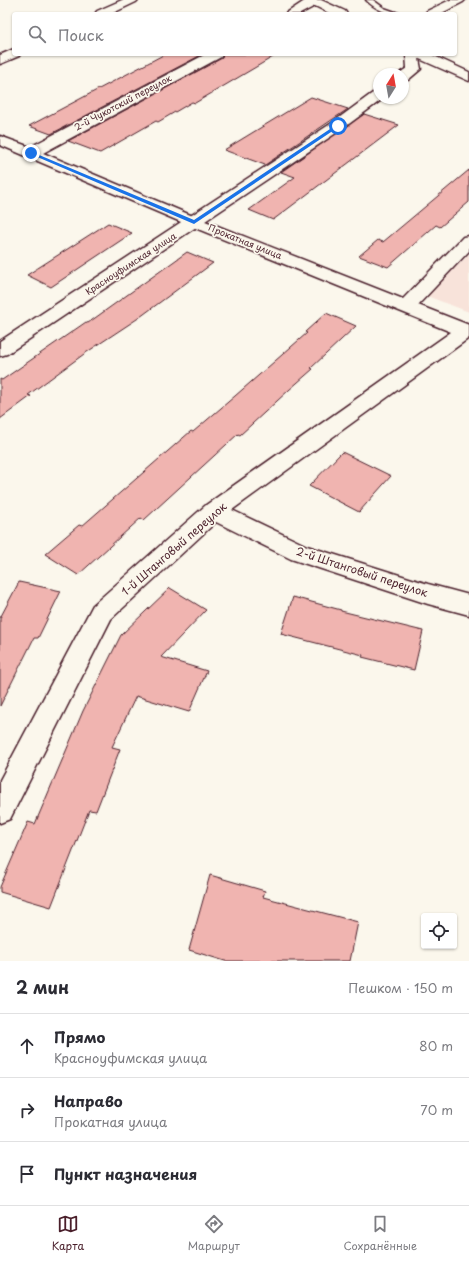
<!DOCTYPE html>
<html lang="ru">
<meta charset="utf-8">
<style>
:root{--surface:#fff;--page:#f7f7f7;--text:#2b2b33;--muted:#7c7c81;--line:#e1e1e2;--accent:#4a1f2b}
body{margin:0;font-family:"Playpen Sans",sans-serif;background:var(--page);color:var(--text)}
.controls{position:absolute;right:12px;bottom:12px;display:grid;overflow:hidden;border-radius:4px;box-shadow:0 1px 3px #0004}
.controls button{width:36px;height:36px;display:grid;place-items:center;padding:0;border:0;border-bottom:1px solid var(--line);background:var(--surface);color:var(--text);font:20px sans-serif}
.compass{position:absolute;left:373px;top:68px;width:36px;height:36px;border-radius:50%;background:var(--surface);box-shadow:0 1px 3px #0004;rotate:11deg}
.stop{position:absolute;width:12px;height:12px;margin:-9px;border:3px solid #1a73e8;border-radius:50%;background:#fff}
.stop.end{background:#1a73e8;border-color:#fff;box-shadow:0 1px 4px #0008}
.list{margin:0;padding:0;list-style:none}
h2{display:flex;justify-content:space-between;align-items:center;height:52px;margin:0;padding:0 16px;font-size:17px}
h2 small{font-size:13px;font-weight:400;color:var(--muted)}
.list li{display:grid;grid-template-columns:26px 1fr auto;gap:12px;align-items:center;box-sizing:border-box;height:64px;padding:0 16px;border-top:1px solid var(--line)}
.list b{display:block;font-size:15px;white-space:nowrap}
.list p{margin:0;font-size:13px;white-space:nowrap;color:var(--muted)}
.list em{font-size:13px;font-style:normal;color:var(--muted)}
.icon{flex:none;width:22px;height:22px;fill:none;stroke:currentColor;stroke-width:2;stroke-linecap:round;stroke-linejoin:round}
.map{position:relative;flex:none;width:469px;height:961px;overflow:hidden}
.search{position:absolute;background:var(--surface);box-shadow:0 1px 3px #0004;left:12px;right:12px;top:12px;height:44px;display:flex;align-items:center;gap:10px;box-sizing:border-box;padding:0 14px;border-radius:4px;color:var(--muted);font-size:15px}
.sheet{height:244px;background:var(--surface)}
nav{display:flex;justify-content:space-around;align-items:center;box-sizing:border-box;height:56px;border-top:1px solid var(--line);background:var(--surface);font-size:11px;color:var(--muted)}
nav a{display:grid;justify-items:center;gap:2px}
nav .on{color:var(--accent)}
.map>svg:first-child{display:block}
</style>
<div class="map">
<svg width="469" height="961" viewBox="0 0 469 961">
<rect width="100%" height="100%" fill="#fbf7ec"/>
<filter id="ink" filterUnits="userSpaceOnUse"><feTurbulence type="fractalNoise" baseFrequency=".025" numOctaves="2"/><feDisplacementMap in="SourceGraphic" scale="8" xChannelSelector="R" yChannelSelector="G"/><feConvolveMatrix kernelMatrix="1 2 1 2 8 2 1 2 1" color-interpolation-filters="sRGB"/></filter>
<g filter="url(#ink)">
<path fill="#f8e3da" d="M469 254V312L427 296Z"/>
<g fill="#f0b4b0" stroke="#4a1f2b">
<path d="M165 54H203L51 134 29 126Z"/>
<path d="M223 54H278L195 103 192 102 158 122 156 121 100 153 68 141 222 58Z"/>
<path d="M311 97 348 109 265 165 224 150Z"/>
<path d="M364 114 399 125 273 220 249 210 295 177 281 172Z"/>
<path d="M469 170V202L440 227 436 225 388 267 359 256 378 240 383 242Z"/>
<path d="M108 223 132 233 51 287 27 275Z"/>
<path d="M187 252 213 263 140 317 84 354 28 395 31 396 0 419V379L2 380 86 322 88 323Z"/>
<path d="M326 313 356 326 311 368 313 369 289 390 240 435 238 434 144 520 141 518 78 575 45 554 79 525 82 526 191 431 193 432 235 396 307 333 305 332Z"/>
<path d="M342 452 391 476 359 512 309 486Z"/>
<path d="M19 582 61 591 38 638H34L0 706V618Z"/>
<path d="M170 588 206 610 161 657 207 671 189 712 136 696 112 747 120 749 96 811 89 810 51 907 0 892V887L28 822 35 824 83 711 121 635Z"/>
<path d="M293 597 341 610V611L423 631 414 670 362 657 363 655 281 634Z"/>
<path d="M210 875 265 891 263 897 358 922 350 961H225L189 950Z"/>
</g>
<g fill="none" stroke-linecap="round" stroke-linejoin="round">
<g stroke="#4a1f2b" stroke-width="3">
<path id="service" d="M366 0H373L384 8 401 14C387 14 376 10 366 0Z"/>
</g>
<g stroke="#4a1f2b" stroke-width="3">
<g id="minor">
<path d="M122 0H138L136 2 111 14H95L97 11Z"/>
<path d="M306 0H321L345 11 347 14H331L315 6 300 14H285Z"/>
<path d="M14 49V54H20L19 56 0 64V55Z"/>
<path d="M206 54H222L221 57 43 153 200 219 403 299 463 237 469 236V251L418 305 469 325V338L232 510 307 546 428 584 469 595V615L428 604 291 559 216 522 111 619 10 819 0 823V780L93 605 206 505 451 332 188 225 0 145V136L30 147Z"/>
<path d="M414 54H430L469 72V81L415 57Z"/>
</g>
</g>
<g stroke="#4a1f2b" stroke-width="3">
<g id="tertiary">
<path d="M450 0H465L463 2 440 14H425L427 11Z"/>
<path d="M406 54H418L421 69 408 80 403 81V74H398L407 68Z"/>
<path d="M379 91V98H384L342 129 7 354 0 356V341L332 123 374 92Z"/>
</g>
</g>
<use href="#service" fill="#fbf7ec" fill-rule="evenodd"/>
<use href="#minor" fill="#fbf7ec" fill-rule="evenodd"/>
<use href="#tertiary" fill="#fbf7ec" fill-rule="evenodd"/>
</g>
</g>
<path fill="#1a73e8" d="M336 125 340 126 194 224 28 153 32 152 194 220Z"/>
<g text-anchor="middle" stroke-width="3.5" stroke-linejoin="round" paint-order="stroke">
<g font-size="9" fill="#4a1f2b" stroke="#fbf7ec">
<text transform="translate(123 103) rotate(-28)" y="3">2-й Чукотский переулок</text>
<text transform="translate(245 242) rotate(22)" y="3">Прокатная улица</text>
<text transform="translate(131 264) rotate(-33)" y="3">Красноуфимская улица</text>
</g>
<g font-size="11" fill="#4a1f2b" stroke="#fbf7ec">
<text transform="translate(174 549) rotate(-41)" y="4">1-й Штанговый переулок</text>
<text transform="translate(362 572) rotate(18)" y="4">2-й Штанговый переулок</text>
</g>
</g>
</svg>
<div class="controls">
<button><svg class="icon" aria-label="locate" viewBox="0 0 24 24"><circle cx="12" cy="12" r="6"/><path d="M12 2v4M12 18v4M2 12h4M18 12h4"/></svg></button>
</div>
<svg class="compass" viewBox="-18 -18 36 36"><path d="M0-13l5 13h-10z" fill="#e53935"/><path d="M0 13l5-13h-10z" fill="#7c7c81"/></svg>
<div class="stop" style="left:338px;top:126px"></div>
<div class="stop end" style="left:31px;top:153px"></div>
<div class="search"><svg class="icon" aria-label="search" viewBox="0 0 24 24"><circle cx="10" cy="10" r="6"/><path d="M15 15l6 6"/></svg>Поиск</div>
</div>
<section class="sheet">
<h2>2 мин<small>Пешком · 150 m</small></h2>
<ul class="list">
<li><svg class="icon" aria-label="ahead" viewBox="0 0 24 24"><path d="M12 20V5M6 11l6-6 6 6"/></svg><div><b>Прямо</b><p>Красноуфимская улица</p></div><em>80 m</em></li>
<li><svg class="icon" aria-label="right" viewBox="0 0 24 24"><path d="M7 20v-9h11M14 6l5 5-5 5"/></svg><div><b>Направо</b><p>Прокатная улица</p></div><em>70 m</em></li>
<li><svg class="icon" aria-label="arrive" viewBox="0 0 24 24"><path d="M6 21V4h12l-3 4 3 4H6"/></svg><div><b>Пункт назначения</b></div></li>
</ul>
</section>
<nav>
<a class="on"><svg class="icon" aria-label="map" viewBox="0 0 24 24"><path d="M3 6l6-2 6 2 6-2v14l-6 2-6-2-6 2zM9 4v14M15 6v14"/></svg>Карта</a>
<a><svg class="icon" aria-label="directions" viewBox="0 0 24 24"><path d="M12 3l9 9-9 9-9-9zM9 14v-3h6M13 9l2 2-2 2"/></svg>Маршрут</a>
<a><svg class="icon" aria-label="saved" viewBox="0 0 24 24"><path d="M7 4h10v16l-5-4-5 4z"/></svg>Сохранённые</a>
</nav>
